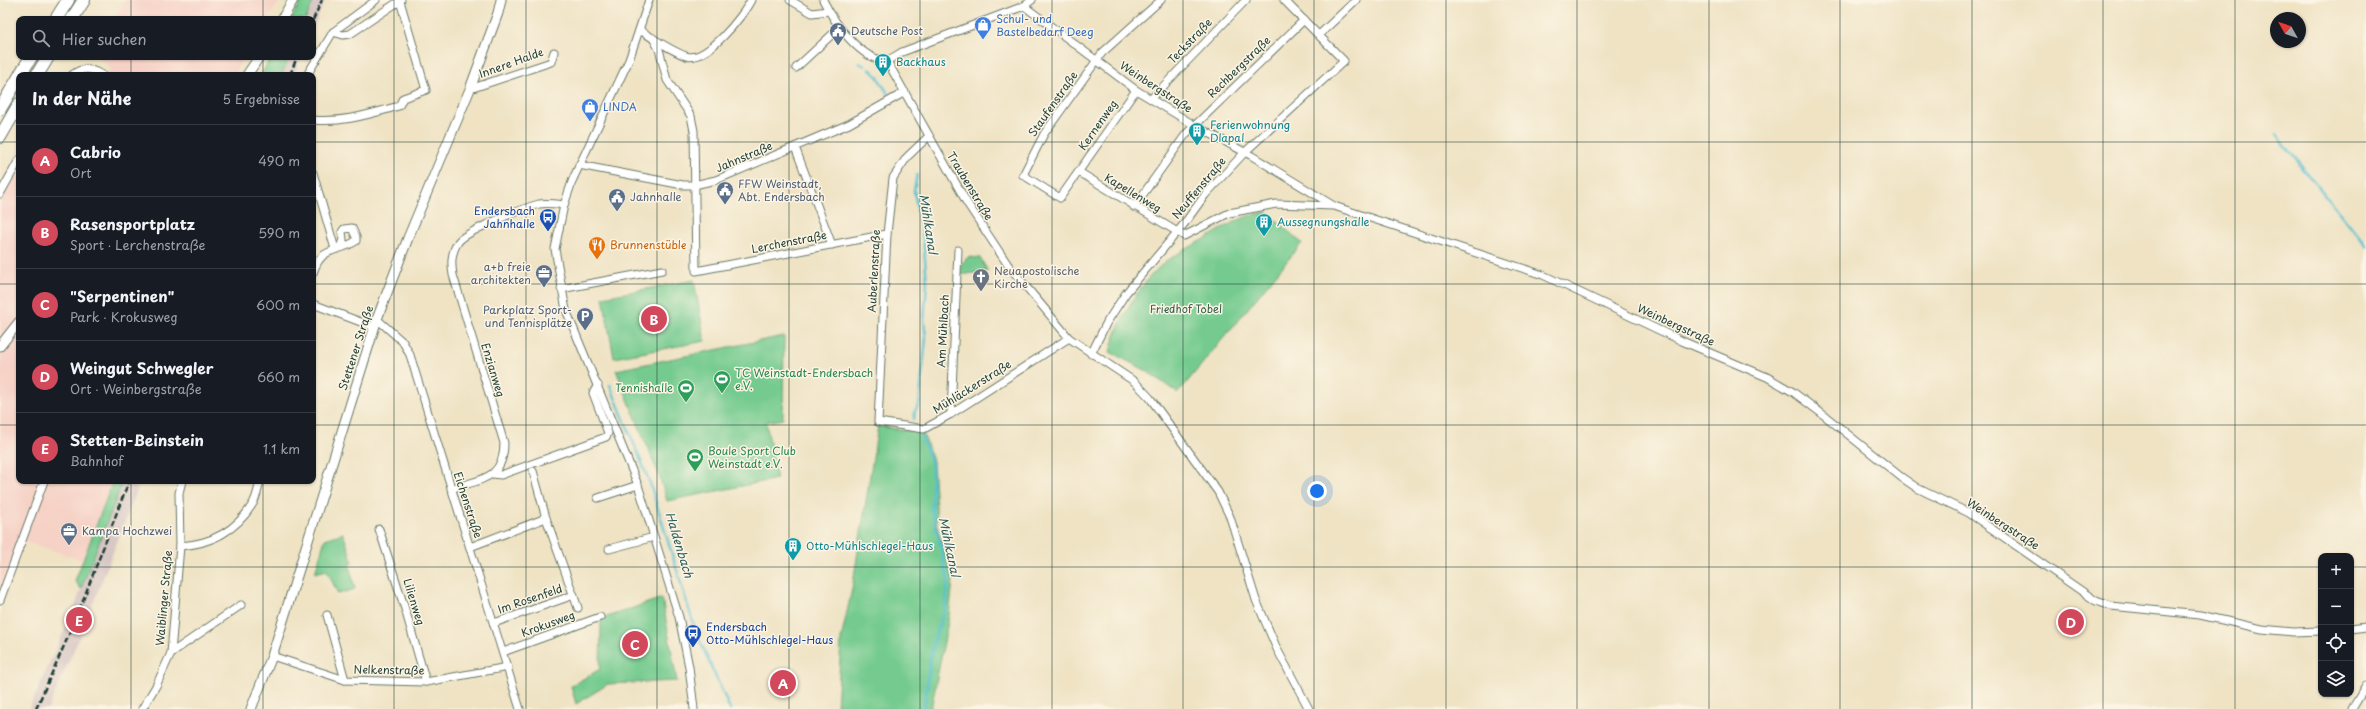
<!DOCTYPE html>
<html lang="de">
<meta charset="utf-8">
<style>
:root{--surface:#171b24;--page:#242831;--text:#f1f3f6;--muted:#9ea1a6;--line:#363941;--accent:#d1495b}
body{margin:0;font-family:"Playpen Sans",sans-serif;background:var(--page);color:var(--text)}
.controls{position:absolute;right:12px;bottom:12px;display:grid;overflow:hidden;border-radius:8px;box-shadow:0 1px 3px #0004}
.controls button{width:36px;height:36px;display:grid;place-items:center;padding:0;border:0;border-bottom:1px solid var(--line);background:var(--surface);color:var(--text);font:20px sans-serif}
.compass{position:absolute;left:2270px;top:12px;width:36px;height:36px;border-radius:50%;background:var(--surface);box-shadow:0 1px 3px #0004;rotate:310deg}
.you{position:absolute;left:1317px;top:491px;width:14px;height:14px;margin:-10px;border:3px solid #fff;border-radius:50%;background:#1a73e8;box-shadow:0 0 0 6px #1a73e833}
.badge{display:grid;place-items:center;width:26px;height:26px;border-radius:50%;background:var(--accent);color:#fff;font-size:13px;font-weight:700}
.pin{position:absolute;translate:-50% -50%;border:2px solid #fff;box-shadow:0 1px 4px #0006}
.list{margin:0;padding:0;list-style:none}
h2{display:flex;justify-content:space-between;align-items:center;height:52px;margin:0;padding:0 16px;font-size:17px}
h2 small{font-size:13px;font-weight:400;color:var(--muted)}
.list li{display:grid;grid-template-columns:26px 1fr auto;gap:12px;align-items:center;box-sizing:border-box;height:72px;padding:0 16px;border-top:1px solid var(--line)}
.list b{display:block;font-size:15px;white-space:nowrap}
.list p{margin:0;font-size:13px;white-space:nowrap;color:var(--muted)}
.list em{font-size:13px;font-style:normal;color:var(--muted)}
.icon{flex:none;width:22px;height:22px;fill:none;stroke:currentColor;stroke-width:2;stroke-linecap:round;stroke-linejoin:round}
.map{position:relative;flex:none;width:2366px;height:709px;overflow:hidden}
.search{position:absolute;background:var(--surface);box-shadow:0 1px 3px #0004;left:16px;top:16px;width:300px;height:44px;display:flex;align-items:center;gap:10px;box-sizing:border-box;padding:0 14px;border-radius:8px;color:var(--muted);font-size:15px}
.panel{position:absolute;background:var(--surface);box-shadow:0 1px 3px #0004;left:16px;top:72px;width:300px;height:412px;border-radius:8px}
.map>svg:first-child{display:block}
</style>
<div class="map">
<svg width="2366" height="709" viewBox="0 0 2366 709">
<rect width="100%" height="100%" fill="#fcf5e5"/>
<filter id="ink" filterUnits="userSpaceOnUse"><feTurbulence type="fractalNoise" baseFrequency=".025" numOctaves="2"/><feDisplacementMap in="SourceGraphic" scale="8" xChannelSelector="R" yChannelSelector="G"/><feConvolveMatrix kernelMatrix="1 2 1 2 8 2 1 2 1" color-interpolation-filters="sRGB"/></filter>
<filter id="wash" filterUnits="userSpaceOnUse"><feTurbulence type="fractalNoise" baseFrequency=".012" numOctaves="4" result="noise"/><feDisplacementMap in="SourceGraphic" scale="16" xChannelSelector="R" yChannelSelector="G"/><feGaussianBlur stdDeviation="0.9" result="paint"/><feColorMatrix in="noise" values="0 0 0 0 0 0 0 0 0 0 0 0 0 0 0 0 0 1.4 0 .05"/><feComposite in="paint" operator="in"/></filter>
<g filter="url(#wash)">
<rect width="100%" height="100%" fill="#efe3c4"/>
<g fill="#f6d1c6">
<path d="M126 0H280L268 19H112Z"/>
<path d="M97 57H244L236 70 241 75H107L111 68Z"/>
<path d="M19 171V481H112L82 560 20 540 0 589V204Z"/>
</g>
<g fill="#d1bfbf">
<path d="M315 0H325L313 28V19H307Z"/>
<path d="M290 57H301L294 75H283Z"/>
<path d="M123 481H137L135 487 138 488 85 624 48 709H29L73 611Z"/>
</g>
<g fill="#75cb8f" stroke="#4a8462">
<path d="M302 0H314L306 19H291Z"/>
<path d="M271 57H289L282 75H261Z"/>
<path d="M1266 212 1302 243 1178 393 1145 370 1110 352C1117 323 1135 292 1156 270 1171 255 1193 246 1210 236 1232 223 1241 216 1266 212Z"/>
<path d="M968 257 980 258 988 271 960 275 961 264Z"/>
<path d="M694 280 705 341 614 358 603 297Z"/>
<path d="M784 336 783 419 766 422 777 479 667 501 660 478 616 370Z"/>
<path d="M878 426 923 433 933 461 937 526 953 581 949 616 931 709H837L841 639 852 589Z"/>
<path d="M113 481H123L81 589 75 581Z"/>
<path d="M343 533 353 563 349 564 355 589 338 594 327 570 315 573 325 539Z"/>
<path d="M662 598 677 681 608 684 576 704 571 686 600 669 601 619Z"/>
</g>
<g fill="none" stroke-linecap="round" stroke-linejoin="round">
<g stroke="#56c0d3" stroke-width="2.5">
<path d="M859 63 865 66"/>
<path d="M870 69 877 76 888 94"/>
<path d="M2277 135 2366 246"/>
<path d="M610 385 650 483 696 632 730 709"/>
<path d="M914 419 915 411 919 404 926 338 924 321 927 283 923 237 914 191 917 175"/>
<path d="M921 436 932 464V511L948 580 945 609 935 637 930 659 924 709"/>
</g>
</g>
</g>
<g filter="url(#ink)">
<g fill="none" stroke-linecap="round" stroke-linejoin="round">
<g stroke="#687766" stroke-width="9">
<g id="minor">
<path d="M649 0 629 60 573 179 564 205 555 249 566 310 638 485 679 617 689 667 694 709"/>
<path d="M790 0 812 13 828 11"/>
<path d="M823 0C834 22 860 60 887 61"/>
<path d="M1024 6 1136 90 1194 125 1252 156 1334 206 1543 275 1682 341 1767 377 1793 392 1825 416 1901 477 1917 488 1969 513 2096 601 2111 606 2200 615 2262 629 2293 632 2321 631"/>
<path d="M640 30C654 39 670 50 686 56 706 63 743 16 751 0"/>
<path d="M333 32 343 35 350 34 401 0"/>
<path d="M1319 35 1356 0"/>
<path d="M653 38 659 49 667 80 691 116 694 131 696 271 887 234"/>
<path d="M887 61 967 203 1008 265 1069 338 1135 382 1150 398 1218 492 1230 517 1256 600 1277 649 1309 709"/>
<path d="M887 61 902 52 1024 6 1032 0"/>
<path d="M796 68 839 28"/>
<path d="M72 75C83 67 91 68 102 75"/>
<path d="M307 75 333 32 376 0"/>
<path d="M470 89 551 62 554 52"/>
<path d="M1136 90 1060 198 1023 175 1044 134 1102 53 1161 0"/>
<path d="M1151 99 1246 0"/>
<path d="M313 120C343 123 370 114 399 106L403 98 426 90 400 1"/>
<path d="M929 136 907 157 893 178 887 234 878 422 924 429 951 414 1069 338"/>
<path d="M795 147 832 245"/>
<path d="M579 165 683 185H694L716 180 849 124 905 92"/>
<path d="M1079 172 1184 236 1229 213 1276 204 1334 206"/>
<path d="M313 173 335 249"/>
<path d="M0 194 19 160"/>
<path d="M1134 207 1186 134 1304 20"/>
<path d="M313 273C322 245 336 254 356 241V237L352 228 344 229 342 232 343 240 340 247"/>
<path d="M561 289 662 270"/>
<path d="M313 304 374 327"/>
<path d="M377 319 403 342 410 355 520 709"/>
<path d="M1091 354 1107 322 1126 293 1184 224 1205 195 1245 152 1344 61 1284 0"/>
<path d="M951 414 958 250"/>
<path d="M533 471 546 518 578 608"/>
<path d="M493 474 501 475 606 437 608 433 593 393 598 385"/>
<path d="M451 489C480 479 504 480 504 443L453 275C451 263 451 253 458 242 466 231 524 208 539 204 546 203 556 204 564 205"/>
<path d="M598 498 638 485"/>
<path d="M379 529 405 609 426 682"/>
<path d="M180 546C210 544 236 531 252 505 257 498 258 488 260 481"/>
<path d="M470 547 546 518"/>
<path d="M609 549 654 537"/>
<path d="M0 600 44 481"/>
<path d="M327 615 345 680"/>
<path d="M494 623 574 595"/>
<path d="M2351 629 2366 627"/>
<path d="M503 652 600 617"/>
<path d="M171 653 241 605"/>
<path d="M272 656 345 680 426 682 508 667"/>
<path d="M142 709 156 686 171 653 180 546 179 493 182 481"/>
<path d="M2352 709 2366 686"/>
</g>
</g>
<g stroke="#687766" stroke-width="11">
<g id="tertiary">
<path d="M282 19 293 0"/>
<path d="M247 75 259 57"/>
<path d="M0 346 19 322"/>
<path d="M251 709 272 656 377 319 408 238 470 89 498 13 501 0"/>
</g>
</g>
<g stroke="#687766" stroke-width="14">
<g id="trunk">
<path d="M56 19 68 0"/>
<path d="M72 19 84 0"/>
<path d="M20 75 31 57"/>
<path d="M37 75 48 57"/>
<path d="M0 109 19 77"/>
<path d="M0 137 19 104"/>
</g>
</g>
<use href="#minor" stroke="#fff" stroke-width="7"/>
<use href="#tertiary" stroke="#fff" stroke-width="9"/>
<use href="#trunk" stroke="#fff" stroke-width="12"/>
<g stroke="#1f3d34" stroke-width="2.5" stroke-dasharray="6 3" stroke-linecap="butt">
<path d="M313 20 322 0"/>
<path d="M290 75 297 57"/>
<path d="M36 709 75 621 129 481"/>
</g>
</g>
</g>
<path fill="none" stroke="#1f3d34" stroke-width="1" stroke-opacity="0.55" d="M131 0V19M263 0V19M394 0V709M526 0V709M657 0V709M789 0V709M920 0V709M1052 0V709M1183 0V709M1314 0V709M1446 0V709M1577 0V709M1709 0V709M1840 0V709M1972 0V709M2103 0V709M2235 0V709M131 57V75M263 57V75M0 142H19M313 142H2366M0 284H19M313 284H2366M0 425H19M313 425H2366M131 481V709M263 481V709M0 567H2321M2351 567H2366"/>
<defs>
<g id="shop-pin" transform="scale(0.9)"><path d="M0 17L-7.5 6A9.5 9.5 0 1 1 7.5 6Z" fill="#3f7fe0" stroke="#fcf5e5"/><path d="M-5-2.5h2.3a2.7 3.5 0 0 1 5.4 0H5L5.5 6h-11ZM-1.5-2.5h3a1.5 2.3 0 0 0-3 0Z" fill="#fff"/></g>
<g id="civic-pin" transform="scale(0.9)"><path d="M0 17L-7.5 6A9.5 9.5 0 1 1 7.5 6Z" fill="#5c6f8a" stroke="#fcf5e5"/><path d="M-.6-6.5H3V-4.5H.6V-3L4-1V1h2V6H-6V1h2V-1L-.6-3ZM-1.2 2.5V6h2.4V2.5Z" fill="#fff"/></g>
<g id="building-pin" transform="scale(0.9)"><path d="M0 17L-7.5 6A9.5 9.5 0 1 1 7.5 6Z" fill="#0f9aa8" stroke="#fcf5e5"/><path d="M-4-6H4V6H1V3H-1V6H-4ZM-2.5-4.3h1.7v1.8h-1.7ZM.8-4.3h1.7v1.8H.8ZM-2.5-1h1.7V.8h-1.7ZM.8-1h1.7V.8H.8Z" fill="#fff"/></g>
<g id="bus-pin" transform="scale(0.9)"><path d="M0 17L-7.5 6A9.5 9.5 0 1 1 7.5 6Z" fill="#1a4fb4" stroke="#fcf5e5"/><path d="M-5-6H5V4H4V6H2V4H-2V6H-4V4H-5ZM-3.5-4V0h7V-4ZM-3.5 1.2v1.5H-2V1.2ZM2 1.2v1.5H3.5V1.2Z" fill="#fff"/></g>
<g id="restaurant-pin" transform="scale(0.9)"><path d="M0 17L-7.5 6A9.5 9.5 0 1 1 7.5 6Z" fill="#e8710a" stroke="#fcf5e5"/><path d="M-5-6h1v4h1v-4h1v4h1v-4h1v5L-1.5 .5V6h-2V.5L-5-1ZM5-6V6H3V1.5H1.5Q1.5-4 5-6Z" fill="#fff"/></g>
<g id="office-pin" transform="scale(0.9)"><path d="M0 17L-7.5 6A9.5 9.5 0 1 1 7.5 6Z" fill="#5c6f8a" stroke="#fcf5e5"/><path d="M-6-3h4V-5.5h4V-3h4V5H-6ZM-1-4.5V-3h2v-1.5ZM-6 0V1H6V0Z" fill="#fff"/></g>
<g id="church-pin" transform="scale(0.9)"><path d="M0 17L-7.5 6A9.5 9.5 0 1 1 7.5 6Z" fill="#6b7280" stroke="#fcf5e5"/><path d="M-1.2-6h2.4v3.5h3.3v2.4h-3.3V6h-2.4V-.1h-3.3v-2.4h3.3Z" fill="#fff"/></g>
<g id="parking-pin" transform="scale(0.9)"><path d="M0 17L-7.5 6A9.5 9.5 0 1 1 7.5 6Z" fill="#5c6f8a" stroke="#fcf5e5"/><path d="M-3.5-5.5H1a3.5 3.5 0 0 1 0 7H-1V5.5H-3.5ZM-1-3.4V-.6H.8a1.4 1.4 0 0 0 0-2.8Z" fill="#fff"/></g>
<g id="stadium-pin" transform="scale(0.9)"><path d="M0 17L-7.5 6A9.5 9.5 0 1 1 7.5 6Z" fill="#2e9e5b" stroke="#fcf5e5"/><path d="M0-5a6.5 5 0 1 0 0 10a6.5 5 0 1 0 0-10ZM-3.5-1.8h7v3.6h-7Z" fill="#fff"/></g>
</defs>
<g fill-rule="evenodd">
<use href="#shop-pin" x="983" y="25"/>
<use href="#civic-pin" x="838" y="31"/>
<use href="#building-pin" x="883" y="62"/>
<use href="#shop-pin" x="590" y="107"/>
<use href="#building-pin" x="1197" y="131"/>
<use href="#civic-pin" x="725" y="190"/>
<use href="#civic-pin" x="617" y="197"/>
<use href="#bus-pin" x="548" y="217"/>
<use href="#building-pin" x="1264" y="222"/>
<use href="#restaurant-pin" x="597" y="245"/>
<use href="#office-pin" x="544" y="273"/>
<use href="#church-pin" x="981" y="277"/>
<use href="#parking-pin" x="585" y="316"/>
<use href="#stadium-pin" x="722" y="379"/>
<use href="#stadium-pin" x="686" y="388"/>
<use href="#stadium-pin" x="695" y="457"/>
<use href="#office-pin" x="69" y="531"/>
<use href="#building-pin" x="793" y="546"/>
<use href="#bus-pin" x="693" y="633"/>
</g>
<g text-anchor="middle" stroke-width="3" stroke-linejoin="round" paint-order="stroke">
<g font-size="11" fill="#366cbe" stroke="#fcf5e5" text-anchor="start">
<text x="996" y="23">Schul- und<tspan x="996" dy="13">Bastelbedarf Deeg</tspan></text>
<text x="603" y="111">LINDA</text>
</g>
<g font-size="11" fill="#4e5e75" stroke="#fcf5e5" text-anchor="start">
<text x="851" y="35">Deutsche Post</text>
<text x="738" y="188">FFW Weinstadt,<tspan x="738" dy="13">Abt. Endersbach</tspan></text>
<text x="630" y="201">Jahnhalle</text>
<text x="531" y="271" text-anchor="end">a+b freie<tspan x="531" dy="13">architekten</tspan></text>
<text x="572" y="314" text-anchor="end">Parkplatz Sport-<tspan x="572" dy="13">und Tennisplätze</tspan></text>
<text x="82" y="535">Kampa Hochzwei</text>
</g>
<g font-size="11" fill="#1f3d34" stroke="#fcf5e5">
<text transform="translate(1190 41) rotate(-46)" y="4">Teckstraße</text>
<text transform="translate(511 63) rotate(-20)" y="4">Innere Halde</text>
<text transform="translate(1239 67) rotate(-44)" y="4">Rechbergstraße</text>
<text transform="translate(1156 87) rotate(33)" y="4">Weinbergstraße</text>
<text transform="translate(1053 104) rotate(-55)" y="4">Staufenstraße</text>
<text transform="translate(1098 125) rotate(-55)" y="4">Kernenweg</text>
<text transform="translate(744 157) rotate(-23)" y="4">Jahnstraße</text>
<text transform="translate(970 186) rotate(59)" y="4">Traubenstraße</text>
<text transform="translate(1199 188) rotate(-50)" y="4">Neuffenstraße</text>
<text transform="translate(1133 193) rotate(31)" y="4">Kapellenweg</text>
<text transform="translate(789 242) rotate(-11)" y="4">Lerchenstraße</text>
<text transform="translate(874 271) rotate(-87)" y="4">Auberlenstraße</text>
<text transform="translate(1676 325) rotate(25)" y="4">Weinbergstraße</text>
<text transform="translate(943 331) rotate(-87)" y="4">Am Mühlbach</text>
<text transform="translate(356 348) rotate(-72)" y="4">Stettener Straße</text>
<text transform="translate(493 370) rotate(73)" y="4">Enzianweg</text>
<text transform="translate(972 387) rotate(-32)" y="4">Mühläckerstraße</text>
<text transform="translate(468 505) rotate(72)" y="4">Eichenstraße</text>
<text transform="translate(2003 524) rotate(33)" y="4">Weinbergstraße</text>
<text transform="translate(164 598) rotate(-85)" y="4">Waiblinger Straße</text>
<text transform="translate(530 599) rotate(-19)" y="4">Im Rosenfeld</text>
<text transform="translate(414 602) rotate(73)" y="4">Lilienweg</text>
<text transform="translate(548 624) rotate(-20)" y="4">Krokusweg</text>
<text transform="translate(389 670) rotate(1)" y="4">Nelkenstraße</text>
</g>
<g font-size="11" fill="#0d838f" stroke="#fcf5e5" text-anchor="start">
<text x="896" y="66">Backhaus</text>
<text x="1210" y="129">Ferienwohnung<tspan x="1210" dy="13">Dlapal</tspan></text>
<text x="1277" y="226">Aussegnungshalle</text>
<text x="806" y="550">Otto-Mühlschlegel-Haus</text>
</g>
<g font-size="11" fill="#164399" stroke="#fcf5e5" text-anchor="end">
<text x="535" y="215">Endersbach<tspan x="535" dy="13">Jahnhalle</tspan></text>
<text x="706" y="631" text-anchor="start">Endersbach<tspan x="706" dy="13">Otto-Mühlschlegel-Haus</tspan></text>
</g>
<g font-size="11" fill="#c56008" stroke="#fcf5e5" text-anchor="start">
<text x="610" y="249">Brunnenstüble</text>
</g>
<g font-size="11" fill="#5b616d" stroke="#fcf5e5" text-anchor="start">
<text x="994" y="275">Neuapostolische<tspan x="994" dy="13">Kirche</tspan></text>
</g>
<g font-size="11" fill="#34604b" stroke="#fcf5e5">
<text x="1186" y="313">Friedhof Tobel</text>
</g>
<g font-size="11" fill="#27864d" stroke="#fcf5e5" text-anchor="start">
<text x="735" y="377">TC Weinstadt-Endersbach<tspan x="735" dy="13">e.V.</tspan></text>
<text x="673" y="392" text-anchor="end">Tennishalle</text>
<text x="708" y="455">Boule Sport Club<tspan x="708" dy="13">Weinstadt e.V.</tspan></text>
</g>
<g font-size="12" font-style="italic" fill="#2d5e5c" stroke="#fcf5e5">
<text transform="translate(928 224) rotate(81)" y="4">Mühlkanal</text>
<text transform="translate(679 545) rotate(73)" y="4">Haldenbach</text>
<text transform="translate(949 547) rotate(78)" y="4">Mühlkanal</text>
</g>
</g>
</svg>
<div class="controls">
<button>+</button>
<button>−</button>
<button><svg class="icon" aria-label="locate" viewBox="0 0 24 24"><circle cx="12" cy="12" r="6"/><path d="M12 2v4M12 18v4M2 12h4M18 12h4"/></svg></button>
<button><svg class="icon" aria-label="layers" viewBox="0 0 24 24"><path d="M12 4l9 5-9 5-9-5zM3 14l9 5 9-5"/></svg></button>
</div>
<svg class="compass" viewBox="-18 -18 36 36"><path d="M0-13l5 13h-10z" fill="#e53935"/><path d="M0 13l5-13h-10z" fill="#9ea1a6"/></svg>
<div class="you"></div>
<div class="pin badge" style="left:783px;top:683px">A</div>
<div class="pin badge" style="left:654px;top:319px">B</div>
<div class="pin badge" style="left:635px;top:644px">C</div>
<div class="pin badge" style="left:2071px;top:622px">D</div>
<div class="pin badge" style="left:79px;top:620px">E</div>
<div class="search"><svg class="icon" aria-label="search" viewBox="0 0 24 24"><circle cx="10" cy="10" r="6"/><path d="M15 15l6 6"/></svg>Hier suchen</div>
<section class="panel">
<h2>In der Nähe<small>5 Ergebnisse</small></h2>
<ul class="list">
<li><span class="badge">A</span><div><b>Cabrio</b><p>Ort</p></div><em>490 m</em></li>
<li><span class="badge">B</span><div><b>Rasensportplatz</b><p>Sport · Lerchenstraße</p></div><em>590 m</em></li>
<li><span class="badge">C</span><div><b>&quot;Serpentinen&quot;</b><p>Park · Krokusweg</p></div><em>600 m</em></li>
<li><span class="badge">D</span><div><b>Weingut Schwegler</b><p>Ort · Weinbergstraße</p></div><em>660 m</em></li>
<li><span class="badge">E</span><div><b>Stetten-Beinstein</b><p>Bahnhof</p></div><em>1.1 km</em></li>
</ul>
</section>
</div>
